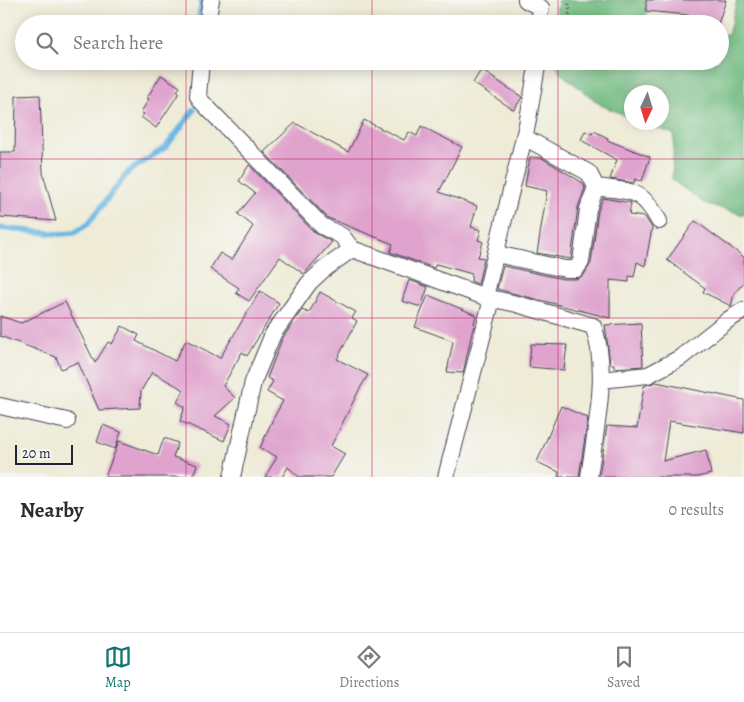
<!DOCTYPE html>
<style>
:root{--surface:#fff;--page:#f7f7f7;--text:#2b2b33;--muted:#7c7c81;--line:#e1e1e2;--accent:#0f766e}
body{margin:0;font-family:Alegreya,serif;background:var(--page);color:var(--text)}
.compass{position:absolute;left:624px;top:85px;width:45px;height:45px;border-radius:50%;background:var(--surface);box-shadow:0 2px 12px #0003;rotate:184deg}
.scale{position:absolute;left:15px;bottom:12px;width:58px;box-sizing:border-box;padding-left:5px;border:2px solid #22223b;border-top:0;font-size:14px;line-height:18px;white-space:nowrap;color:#22223b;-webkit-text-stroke:4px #f6f6f2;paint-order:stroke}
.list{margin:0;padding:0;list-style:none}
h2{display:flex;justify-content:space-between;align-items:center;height:65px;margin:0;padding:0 20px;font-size:21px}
h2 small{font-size:16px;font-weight:400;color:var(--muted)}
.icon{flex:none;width:28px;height:28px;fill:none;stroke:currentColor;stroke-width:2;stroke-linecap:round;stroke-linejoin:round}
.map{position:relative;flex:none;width:744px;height:477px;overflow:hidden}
.search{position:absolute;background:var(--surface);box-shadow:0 2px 12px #0003;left:15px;right:15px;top:15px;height:55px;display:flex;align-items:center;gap:12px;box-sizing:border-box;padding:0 18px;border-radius:28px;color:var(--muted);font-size:19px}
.sheet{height:155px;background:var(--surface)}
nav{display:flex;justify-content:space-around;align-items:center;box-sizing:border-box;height:70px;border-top:1px solid var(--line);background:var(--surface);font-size:14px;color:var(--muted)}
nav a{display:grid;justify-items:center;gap:2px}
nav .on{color:var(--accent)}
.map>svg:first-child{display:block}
</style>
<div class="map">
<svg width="744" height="477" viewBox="0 0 744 477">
<rect width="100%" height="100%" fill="#f6f6f2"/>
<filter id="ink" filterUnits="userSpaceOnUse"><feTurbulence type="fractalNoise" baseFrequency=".02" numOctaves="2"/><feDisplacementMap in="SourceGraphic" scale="10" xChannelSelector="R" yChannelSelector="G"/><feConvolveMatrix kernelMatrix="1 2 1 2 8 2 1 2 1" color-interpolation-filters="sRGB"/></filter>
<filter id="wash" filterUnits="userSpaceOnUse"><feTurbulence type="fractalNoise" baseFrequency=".0096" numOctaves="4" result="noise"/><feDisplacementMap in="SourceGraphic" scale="20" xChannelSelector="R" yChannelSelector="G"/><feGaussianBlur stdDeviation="1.12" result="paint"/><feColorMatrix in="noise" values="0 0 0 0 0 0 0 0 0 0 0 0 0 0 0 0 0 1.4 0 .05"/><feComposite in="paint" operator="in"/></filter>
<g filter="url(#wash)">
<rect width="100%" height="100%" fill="#eeebd7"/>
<g fill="#74bd83" stroke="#4b705f">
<path d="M558 0H650L645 20 667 24H555Z"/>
<path d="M737 0H744V215L704 203 672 180 674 134 643 123 662 122V92H632L631 118 601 105 558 71 556 61H720V34L728 35Z"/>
</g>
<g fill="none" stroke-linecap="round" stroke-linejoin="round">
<g stroke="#69b6e2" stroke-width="5.5">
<path d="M198 24 202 0"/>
<path d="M0 228 59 234 74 233 88 224 128 172 166 147 194 110"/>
</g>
</g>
<g id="blocks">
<g fill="#dfa3ce">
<path d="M646 0H726L718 24 688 15 646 11Z"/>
<path d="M481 70 522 97 514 110 473 83Z"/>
<path d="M161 75 180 87 177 91 179 93 156 128 141 117 144 114 141 112 149 99 147 98Z"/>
<path d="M40 95 43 173 56 221 0 217V152H15L16 96Z"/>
<path d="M364 120 404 140 409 132 417 136 421 126 462 147 439 192 477 206 471 227 481 230 478 240 483 242 478 257 484 258 478 284 471 281 472 274 436 264 434 268 390 252 393 244 328 218 264 152 295 123 348 152Z"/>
<path d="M585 131 592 134 594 131 608 138 607 140 650 157 642 181 635 179 634 183 610 179 617 160 581 140Z"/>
<path d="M530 157 542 158 583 183 585 188 578 207 571 259 537 253 547 191 525 186Z"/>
<path d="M249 165 315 233 332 242 304 274 280 257 249 301 236 293 239 288 210 269 220 253 232 260 253 226 238 214 255 193 239 181Z"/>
<path d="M603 198 631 203 629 215 645 217 652 228 645 266 637 262 634 277 629 276V282L610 280V318L497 289 503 266 563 279H576L584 275 591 263 598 211Z"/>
<path d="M695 221 744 257V282L734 294 731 306 703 292 705 288 667 260Z"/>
<path d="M409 280 428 287 421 307 402 301Z"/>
<path d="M260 291 279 303 247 356 242 352 223 386 235 398 215 416 231 424 224 441 180 421 185 407 177 402 184 390 152 372 141 391 140 408 99 410 78 362 61 369 56 357 0 336V316L21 323 65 302 95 363 108 342 112 344 122 326 139 335 136 341 175 361 186 340 220 358Z"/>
<path d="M320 292 356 312 352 318 357 321 337 359 368 375 359 390 331 446 345 454 331 477H299L288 467 282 477H265L277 457 260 448 272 421 283 401 267 392 273 381 267 378 282 339 302 310 309 313Z"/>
<path d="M428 295 476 315 463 373 447 372 453 341 415 327Z"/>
<path d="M641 323 643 366 614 368V364H610L605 325Z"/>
<path d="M531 344 567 345 564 370 529 367Z"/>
<path d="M656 382 744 400V433L669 421 663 461 706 450 711 474 697 477H599L607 426 637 428 644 386Z"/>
<path d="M561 406 588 418 579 477H558L559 472 537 462Z"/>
<path d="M103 425 121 432 115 449 97 442Z"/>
<path d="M164 438 178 443 173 457 197 465 192 477H105L119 441 158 455Z"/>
</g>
</g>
</g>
<g filter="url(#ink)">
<use href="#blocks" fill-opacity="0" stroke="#414052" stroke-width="1"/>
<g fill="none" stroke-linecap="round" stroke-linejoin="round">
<g stroke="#414052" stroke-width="18">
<g id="minor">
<path d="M526 0 541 8 538 24"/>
<path d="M207 24 211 0"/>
<path d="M201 61 198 96 202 102 322 226 342 236 352 249 485 297 517 304 593 326C610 369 595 431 589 477"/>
<path d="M524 137 589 173 596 187C630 192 641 187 659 221"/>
<path d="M496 254 565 269H576L581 262 588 209 596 187"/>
<path d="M485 297 527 125 538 61"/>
<path d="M601 380 648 375 680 358 728 320 744 310"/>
<path d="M0 406 67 421"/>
<path d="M232 477 253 382 273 334 309 283 323 270 352 249"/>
<path d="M446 477 492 299"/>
</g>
</g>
<path stroke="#414052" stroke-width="3" stroke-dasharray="1 4" stroke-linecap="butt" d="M566 24 570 11 568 0"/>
<use href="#minor" stroke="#fff" stroke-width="16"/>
</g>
</g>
<path fill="none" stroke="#c2185b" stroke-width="1" stroke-opacity="0.55" d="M186 0V24M372 0V24M558 0V24M186 61V477M372 61V477M558 61V477M0 159H744M0 318H744"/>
</svg>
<svg class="compass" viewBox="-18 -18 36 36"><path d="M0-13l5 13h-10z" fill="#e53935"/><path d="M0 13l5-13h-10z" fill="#7c7c81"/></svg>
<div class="scale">20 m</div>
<div class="search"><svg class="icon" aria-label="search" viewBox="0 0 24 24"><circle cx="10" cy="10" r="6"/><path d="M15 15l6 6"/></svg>Search here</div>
</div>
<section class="sheet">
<h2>Nearby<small>0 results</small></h2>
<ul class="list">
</ul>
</section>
<nav>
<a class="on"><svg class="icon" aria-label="map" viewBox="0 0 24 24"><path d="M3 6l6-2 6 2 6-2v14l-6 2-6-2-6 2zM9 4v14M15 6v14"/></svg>Map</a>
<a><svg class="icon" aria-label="directions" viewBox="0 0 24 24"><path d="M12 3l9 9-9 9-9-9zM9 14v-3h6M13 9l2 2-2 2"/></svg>Directions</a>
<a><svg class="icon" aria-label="saved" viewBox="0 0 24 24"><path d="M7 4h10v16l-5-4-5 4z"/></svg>Saved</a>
</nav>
